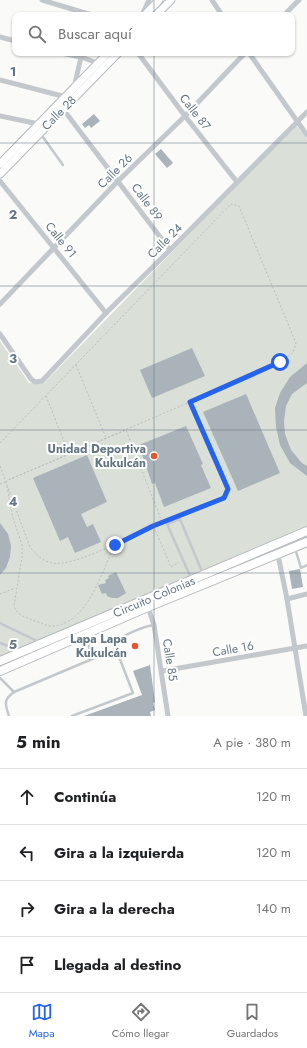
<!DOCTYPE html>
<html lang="es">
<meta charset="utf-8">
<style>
:root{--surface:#fff;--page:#f6f6f6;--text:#202124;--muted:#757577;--line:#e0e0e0;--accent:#2563eb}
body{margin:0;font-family:Jost,sans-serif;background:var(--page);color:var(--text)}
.stop{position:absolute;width:12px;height:12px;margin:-9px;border:3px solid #2563eb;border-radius:50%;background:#fff}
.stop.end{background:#2563eb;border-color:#fff;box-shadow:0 1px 4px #0008}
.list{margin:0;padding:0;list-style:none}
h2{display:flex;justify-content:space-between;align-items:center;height:52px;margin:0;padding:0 16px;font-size:17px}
h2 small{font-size:13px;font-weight:400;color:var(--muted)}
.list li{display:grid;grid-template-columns:26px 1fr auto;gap:12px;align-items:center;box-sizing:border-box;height:56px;padding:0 16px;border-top:1px solid var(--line)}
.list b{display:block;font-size:15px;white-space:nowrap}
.list em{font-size:13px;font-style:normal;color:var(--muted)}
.icon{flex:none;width:22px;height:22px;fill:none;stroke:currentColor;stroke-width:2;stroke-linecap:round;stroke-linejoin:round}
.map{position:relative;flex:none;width:307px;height:716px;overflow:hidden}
.search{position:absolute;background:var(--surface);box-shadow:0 1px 3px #0004;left:12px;right:12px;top:12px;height:44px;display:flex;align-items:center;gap:10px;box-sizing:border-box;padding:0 14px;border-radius:8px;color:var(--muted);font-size:15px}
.sheet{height:276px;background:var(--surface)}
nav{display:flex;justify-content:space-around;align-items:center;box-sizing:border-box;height:56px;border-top:1px solid var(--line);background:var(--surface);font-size:11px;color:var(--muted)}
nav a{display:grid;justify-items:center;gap:2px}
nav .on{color:var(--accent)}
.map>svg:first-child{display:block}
</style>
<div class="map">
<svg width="307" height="716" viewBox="0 0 307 716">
<rect width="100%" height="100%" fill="#fafaf8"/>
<path fill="#dadfd7" d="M296 125 307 139V529L0 661V341L29 383H44Z"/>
<g fill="#aab3b9">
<path d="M94 114 100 121 91 128 89 125 85 128 82 124Z"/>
<path d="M161 149 173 163 167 168 155 154Z"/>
<path d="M192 348 205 376 152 398 140 370Z"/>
<path d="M307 363V383L292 394 286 406 284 421 285 434 291 450 302 463 307 466V476L290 463 280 445 276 427 275 408 280 393 290 377Z"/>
<path d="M246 394 280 473 238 491 203 412Z"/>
<path d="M186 426 203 464 201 465 211 488 164 507 155 483 152 484 139 445Z"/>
<path d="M87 455 107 502 81 514 87 527 93 524 101 542 75 553 68 537 60 541 33 478Z"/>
<path d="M0 523 8 534 11 546 10 557 6 568 0 575Z"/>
<path d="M300 569 303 587 292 589 289 571Z"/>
<path d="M116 572 126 593 118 598H112L107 596 106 593 102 594 98 585 106 583 105 580 109 578 108 576Z"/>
<path d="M150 665 155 702 153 703 155 710 150 712 151 716H84L142 695 133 671Z"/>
</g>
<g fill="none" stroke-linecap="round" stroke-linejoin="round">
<g stroke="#b3babf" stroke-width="9">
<g id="secondary">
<path d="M145 15 159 0"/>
<path d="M156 15 171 0"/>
<path d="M0 164 108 53"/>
<path d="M0 174 118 53"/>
</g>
</g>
<g stroke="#b5babe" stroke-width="10">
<g id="primary">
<path d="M0 661 307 531"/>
<path d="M0 671 148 607 307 542"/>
</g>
</g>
<g stroke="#bbbfc2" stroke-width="1" stroke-dasharray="2 2" stroke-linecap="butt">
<path d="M76 365 106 438"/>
<path d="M46 396 69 454"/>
<path d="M0 443 231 204 239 206 296 343 293 353 280 362 190 402 228 489 224 498 182 515"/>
<path d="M0 466 30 547C36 554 42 561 52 563 75 568 139 531 164 522"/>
<path d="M0 484 6 482"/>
<path d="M7 486 13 518 22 545V557L14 606C17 616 26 617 35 621 40 622 48 627 53 626 87 624 102 572 114 546"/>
<path d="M162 522 126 430 6 481 190 402"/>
<path d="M154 527 171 567 179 562"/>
<path d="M0 594 15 588"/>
</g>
<g stroke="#c3c8cc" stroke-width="2.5">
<path d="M40 133 63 165"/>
<path d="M295 548 301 568 307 565"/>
<path d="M191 578 167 524 180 519 203 574"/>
<path d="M0 623 39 642"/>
<path d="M88 635 90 660"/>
<path d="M0 643 18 650"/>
<path d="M116 649C116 647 116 645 117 643 120 635 146 626 154 625"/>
<path d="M0 678 14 692"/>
<path d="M9 716C5 704 3 700 14 692L116 649 133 693 72 716"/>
</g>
<g stroke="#c3c8cc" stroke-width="5">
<path d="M42 0 92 15"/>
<path d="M212 0 222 15"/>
<path d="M142 15 149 0"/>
<path d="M284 15 299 0"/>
<path d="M0 37 15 41"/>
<path d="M61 53 81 57 100 64"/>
<path d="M138 53 185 116 237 182"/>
<path d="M249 53 307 135"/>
<path d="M0 80 66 97"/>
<path d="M74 88 81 57"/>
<path d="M63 109 170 250"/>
<path d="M0 116 39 124"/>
<path d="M0 181 106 313"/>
<path d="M0 304 118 181 185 116 245 53"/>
<path d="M0 334 31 379 35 382 42 381 106 313 170 250 307 112"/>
<path d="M278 555 287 599 306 716"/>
<path d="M287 599 307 594"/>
<path d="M148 607 154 625 168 716"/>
<path d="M162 671 307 646"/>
</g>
<use href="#secondary" stroke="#fff" stroke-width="7"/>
<use href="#primary" stroke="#fff" stroke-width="8"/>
</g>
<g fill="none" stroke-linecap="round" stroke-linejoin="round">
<path stroke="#2563eb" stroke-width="5" d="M115 545 153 526 224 498 228 489 190 402 280 362"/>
</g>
<path fill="none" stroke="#657683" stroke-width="1" stroke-opacity="0.55" d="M154 0V15M154 53V716M0 143H307M0 286H307M0 430H307M0 573H307"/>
<g fill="#e4572e" stroke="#fff" stroke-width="1.5">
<circle cx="154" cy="456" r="4"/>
<circle cx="135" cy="646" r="4"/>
</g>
<g text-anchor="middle" stroke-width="4" stroke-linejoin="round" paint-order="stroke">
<g font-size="12" fill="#657683" stroke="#fff">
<text transform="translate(195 112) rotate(52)" y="4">Calle 87</text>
<text transform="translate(59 113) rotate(-45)" y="4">Calle 28</text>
<text transform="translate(115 171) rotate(-45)" y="4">Calle 26</text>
<text transform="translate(147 202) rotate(53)" y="4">Calle 89</text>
<text transform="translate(61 240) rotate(51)" y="4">Calle 91</text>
<text transform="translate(165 241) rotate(-45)" y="4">Calle 24</text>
<text transform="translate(154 597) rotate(-23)" y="4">Circuito Colonias</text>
<text transform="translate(233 649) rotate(-10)" y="4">Calle 16</text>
<text transform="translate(170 660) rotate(81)" y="4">Calle 85</text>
</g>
<g font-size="12" font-weight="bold" fill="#657683" stroke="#fff" text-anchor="end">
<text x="146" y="453">Unidad Deportiva<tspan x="146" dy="14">Kukulcán</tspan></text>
<text x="127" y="643">Lapa Lapa<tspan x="127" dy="14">Kukulcán</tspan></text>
</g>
</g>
<g font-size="13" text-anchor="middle" font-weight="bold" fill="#657683" stroke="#fff" stroke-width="4" stroke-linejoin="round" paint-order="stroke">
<text x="13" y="76">1</text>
<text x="13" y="219">2</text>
<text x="13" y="363">3</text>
<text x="13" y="506">4</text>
<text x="13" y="649">5</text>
</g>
</svg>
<div class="stop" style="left:280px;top:362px"></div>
<div class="stop end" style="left:115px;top:545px"></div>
<div class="search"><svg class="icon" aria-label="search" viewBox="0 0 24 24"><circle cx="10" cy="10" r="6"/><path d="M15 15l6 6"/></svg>Buscar aquí</div>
</div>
<section class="sheet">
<h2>5 min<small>A pie · 380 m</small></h2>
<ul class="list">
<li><svg class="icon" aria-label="ahead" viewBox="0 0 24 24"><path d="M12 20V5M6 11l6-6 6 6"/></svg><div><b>Continúa</b></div><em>120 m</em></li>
<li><svg class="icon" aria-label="left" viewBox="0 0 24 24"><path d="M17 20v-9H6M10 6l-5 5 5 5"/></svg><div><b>Gira a la izquierda</b></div><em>120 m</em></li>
<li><svg class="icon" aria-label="right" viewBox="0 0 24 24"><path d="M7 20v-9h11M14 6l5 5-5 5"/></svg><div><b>Gira a la derecha</b></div><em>140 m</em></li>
<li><svg class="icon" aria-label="arrive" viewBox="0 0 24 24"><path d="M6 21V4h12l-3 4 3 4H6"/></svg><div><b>Llegada al destino</b></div></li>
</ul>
</section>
<nav>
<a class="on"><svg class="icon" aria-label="map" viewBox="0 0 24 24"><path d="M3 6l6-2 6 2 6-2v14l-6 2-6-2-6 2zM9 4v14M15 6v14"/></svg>Mapa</a>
<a><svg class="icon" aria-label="directions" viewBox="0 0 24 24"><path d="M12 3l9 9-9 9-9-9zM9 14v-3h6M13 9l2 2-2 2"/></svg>Cómo llegar</a>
<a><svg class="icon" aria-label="saved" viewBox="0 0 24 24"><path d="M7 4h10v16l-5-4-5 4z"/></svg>Guardados</a>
</nav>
